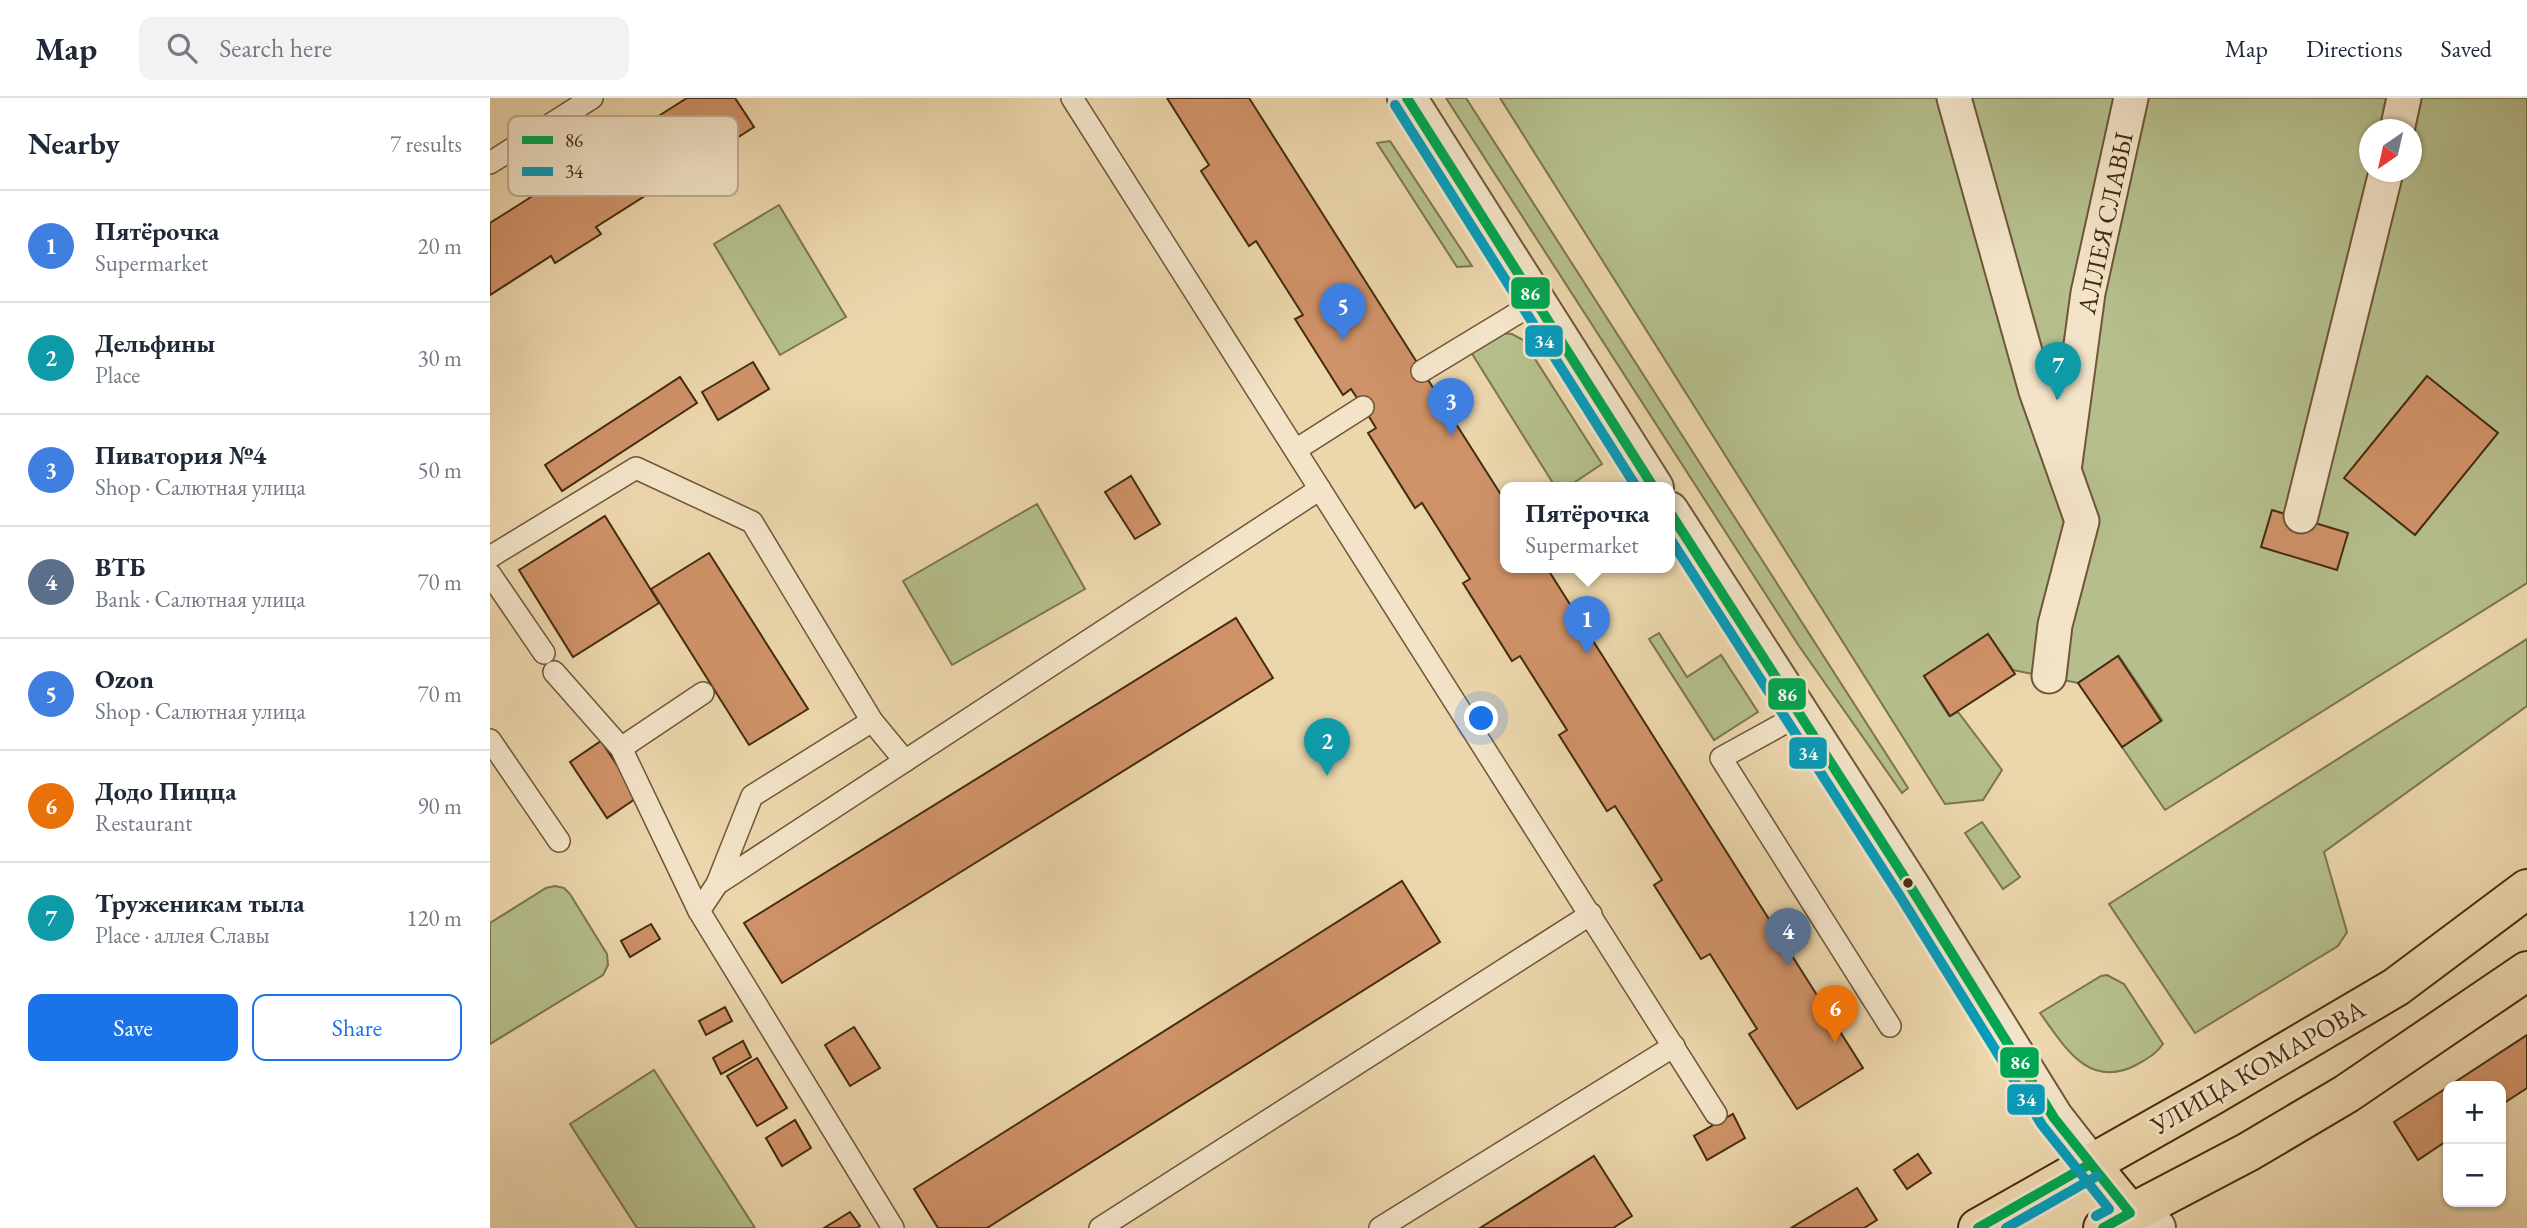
<!DOCTYPE html>
<meta charset="utf-8">
<style>
:root{--surface:#fff;--page:#f2f2f3;--text:#1f2937;--muted:#747a83;--line:#e0e1e3;--accent:#1a73e8}
body{margin:0;font-family:"EB Garamond",serif;background:var(--page);color:var(--text)}
.controls{position:absolute;right:21px;bottom:21px;display:grid;overflow:hidden;border-radius:14px;box-shadow:0 2px 5px #0004}
.controls button{width:63px;height:63px;display:grid;place-items:center;padding:0;border:0;border-bottom:2px solid var(--line);background:var(--surface);color:var(--text);font:35px sans-serif}
.compass{position:absolute;left:1869px;top:21px;width:63px;height:63px;border-radius:50%;background:var(--surface);box-shadow:0 2px 5px #0004;rotate:214deg}
.you{position:absolute;left:992px;top:621px;width:24px;height:24px;margin:-18px;border:5px solid #fff;border-radius:50%;background:#1a73e8;box-shadow:0 0 0 10px #1a73e833}
.badge{display:grid;place-items:center;width:46px;height:46px;border-radius:50%;background:var(--accent);color:#fff;font-size:23px;font-weight:700}
.pin{position:absolute;translate:-50% -58px;filter:drop-shadow(0 2px 4px #0008)}
.pin::after{content:'';position:absolute;top:37px;width:24px;height:21px;background:inherit;clip-path:polygon(0 0,100% 0,50% 100%)}
.popup{position:absolute;left:1010px;top:384px;width:175px;height:91px;box-sizing:border-box;display:grid;place-content:center;border-radius:14px;background:var(--surface);filter:drop-shadow(0 2px 5px #0005);font-size:23px;white-space:nowrap;color:var(--muted)}
.popup b{font-size:26px;color:var(--text)}
.popup::after{content:'';position:absolute;left:50%;top:100%;margin-left:-14px;border:14px solid transparent;border-top-color:var(--surface)}
.list{margin:0;padding:0;list-style:none}
h2{display:flex;justify-content:space-between;align-items:center;height:91px;margin:0;padding:0 28px;font-size:30px}
h2 small{font-size:23px;font-weight:400;color:var(--muted)}
.list li{display:grid;grid-template-columns:46px 1fr auto;gap:21px;align-items:center;box-sizing:border-box;height:112px;padding:0 28px;border-top:2px solid var(--line)}
.list b{display:block;font-size:26px;white-space:nowrap}
.list p{margin:0;font-size:23px;white-space:nowrap;color:var(--muted)}
.list em{font-size:23px;font-style:normal;color:var(--muted)}
.actions{display:flex;gap:14px;padding:21px 28px}
.actions a{flex:1;padding:16px 0;border:2px solid var(--accent);border-radius:14px;text-align:center;font-size:24px;color:var(--accent)}
.actions .main{background:var(--accent);color:#fff}
.icon{flex:none;width:38px;height:38px;fill:none;stroke:currentColor;stroke-width:2;stroke-linecap:round;stroke-linejoin:round}
.map{position:relative;flex:none;width:2037px;height:1130px;overflow:hidden}
header{display:flex;align-items:center;gap:42px;box-sizing:border-box;height:98px;padding:0 35px;background:var(--surface);border-bottom:2px solid var(--line)}
header strong{font-size:33px}
nav{display:flex;gap:38px;margin-inline-start:auto;font-size:24px}
.search{width:490px;height:63px;background:var(--page);display:flex;align-items:center;gap:18px;box-sizing:border-box;padding:0 24px;border-radius:14px;color:var(--muted);font-size:26px}
main{display:flex}
aside{flex:1;background:var(--surface)}
.map>svg:first-child{display:block}
</style>
<header>
<strong>Map</strong>
<div class="search"><svg class="icon" aria-label="search" viewBox="0 0 24 24"><circle cx="10" cy="10" r="6"/><path d="M15 15l6 6"/></svg>Search here</div>
<nav><a>Map</a><a>Directions</a><a>Saved</a></nav>
</header>
<main>
<aside>
<h2>Nearby<small>7 results</small></h2>
<ul class="list">
<li><span class="badge" style="background:#3f7fe0">1</span><div><b>Пятёрочка</b><p>Supermarket</p></div><em>20 m</em></li>
<li><span class="badge" style="background:#0f9aa8">2</span><div><b>Дельфины</b><p>Place</p></div><em>30 m</em></li>
<li><span class="badge" style="background:#3f7fe0">3</span><div><b>Пиватория №4</b><p>Shop · Салютная улица</p></div><em>50 m</em></li>
<li><span class="badge" style="background:#5c6f8a">4</span><div><b>ВТБ</b><p>Bank · Салютная улица</p></div><em>70 m</em></li>
<li><span class="badge" style="background:#3f7fe0">5</span><div><b>Ozon</b><p>Shop · Салютная улица</p></div><em>70 m</em></li>
<li><span class="badge" style="background:#e8710a">6</span><div><b>Додо Пицца</b><p>Restaurant</p></div><em>90 m</em></li>
<li><span class="badge" style="background:#0f9aa8">7</span><div><b>Труженикам тыла</b><p>Place · аллея Славы</p></div><em>120 m</em></li>
</ul>
<div class="actions"><a class="main">Save</a><a>Share</a></div>
</aside>
<div class="map">
<svg width="2037" height="1130" viewBox="0 0 2037 1130">
<rect width="100%" height="100%" fill="#ecd6ac"/>
<filter id="stains"><feTurbulence type="fractalNoise" baseFrequency=".00286" numOctaves="4"/><feColorMatrix values="0 0 0 0 .2 0 0 0 0 .09 0 0 0 0 .02 0 0 0 .5 -.17"/></filter>
<radialGradient id="worn" r=".72"><stop offset=".6" stop-color="#630" stop-opacity="0"/><stop offset="1" stop-color="#630" stop-opacity=".3"/></radialGradient>
<g fill="#b5be8c" stroke="#7c754e" stroke-width="2" fill-rule="evenodd">
<path d="M956 0H976L1418 690 1412 695 1309 548Z"/>
<path d="M1010 0H2037V485L1675 712 1632 649 1672 622 1629 558 1588 585 1523 572 1498 536 1434 578 1459 618 1468 614 1512 672 1493 702 1455 706ZM1880 32H1922V74H1880Z"/>
<path d="M900 43 982 168 967 169 887 45Z"/>
<path d="M289 107 356 219 290 257 224 146Z"/>
<path d="M1011 235 1022 236 1033 242 1112 366 1076 390H1066L979 251Z"/>
<path d="M547 406 595 491 462 567 413 483Z"/>
<path d="M1169 535 1197 579 1231 557 1268 614 1224 642 1159 541Z"/>
<path d="M2037 541V608L1834 754 1857 834 1848 848 1705 935 1619 806Z"/>
<path d="M1492 724 1530 779 1513 791 1475 735Z"/>
<path d="M65 788 74 790 80 796 117 856 118 867 113 877 0 946V825L56 790Z"/>
<path d="M1617 877 1634 886 1673 946C1666 956 1658 960 1648 966 1599 993 1575 949 1550 915L1611 878Z"/>
<path d="M164 972 265 1130H147L80 1026Z"/>
</g>
<g fill="#d09268" stroke="#442c0f" stroke-width="2">
<path d="M197 0H245L264 29 230 51 235 57 189 87 185 79 106 129 111 136 65 165 61 158 0 197V125Z"/>
<path d="M677 0H759L1015 403V470H1057L1373 970 1307 1011 1259 936 1267 931 1220 856 1211 861 1164 787 1172 782 1125 708 1117 713 1069 637 1077 632 1030 558 1022 563 973 485 980 481 932 405 925 410 878 335 886 330 873 309 861 291 853 297 805 221 813 217 766 143 759 148 711 73 719 67Z"/>
<path d="M263 264 279 291 228 322 212 294Z"/>
<path d="M1937 278 2008 335 1925 437 1854 380Z"/>
<path d="M190 279 207 305 72 393 55 367Z"/>
<path d="M641 378 670 426 645 441 615 394Z"/>
<path d="M1782 412 1858 435 1847 472 1771 449Z"/>
<path d="M115 418 169 505 83 559 29 472Z"/>
<path d="M219 455 318 611 259 647 161 491Z"/>
<path d="M746 520 783 580 292 885 254 825Z"/>
<path d="M1498 536 1525 576 1460 618 1434 578Z"/>
<path d="M1628 558 1671 623 1632 649 1588 585Z"/>
<path d="M111 643 148 699 117 720 80 664Z"/>
<path d="M912 783 950 844 497 1130H448L424 1091Z"/>
<path d="M161 826 170 841 140 859 131 843Z"/>
<path d="M235 909 242 923 216 937 209 923Z"/>
<path d="M364 929 390 970 360 988 335 947Z"/>
<path d="M2037 937V990L2011 1007V988H1959Z"/>
<path d="M253 943 261 959 231 976 223 960Z"/>
<path d="M267 960 297 1010 267 1028 237 978Z"/>
<path d="M1958 989V1042L1928 1062 1904 1024Z"/>
<path d="M1243 1016 1255 1040 1217 1062 1204 1038Z"/>
<path d="M305 1022 321 1050 292 1068 276 1040Z"/>
<path d="M1428 1056 1441 1075 1417 1091 1404 1072Z"/>
<path d="M1104 1058 1142 1118 1123 1130H990Z"/>
<path d="M1367 1090 1387 1122 1374 1130H1301Z"/>
<path d="M360 1114 370 1128 367 1130H334Z"/>
</g>
<g fill="none" stroke-linecap="round" stroke-linejoin="round">
<g stroke="#6e5636" stroke-width="24">
<g id="service">
<path d="M582 0 1226 1016"/>
<path d="M0 65 102 0"/>
<path d="M932 273 1046 204"/>
<path d="M807 351 873 309"/>
<path d="M0 459 146 370 262 424 382 623 415 663"/>
<path d="M0 476 54 555"/>
<path d="M64 574 131 650 209 813 403 1130"/>
<path d="M1309 617 1231 660 1400 928"/>
<path d="M0 642 69 743"/>
<path d="M131 650 213 595"/>
<path d="M227 786 262 698 382 623"/>
<path d="M209 813 227 786 830 391"/>
<path d="M610 1130 1101 816"/>
<path d="M890 1130 1184 948"/>
</g>
</g>
<g stroke="#6e5636" stroke-width="37">
<g id="pedestrian">
<path d="M1464 0 1546 293 1592 423 1565 527 1559 578"/>
<path d="M1907 32 1914 0"/>
<path d="M1575 365 1598 195 1641 0"/>
<path d="M1811 418 1896 74"/>
</g>
</g>
<g stroke="#6e5636" stroke-width="42">
<g id="tertiary">
<path d="M917 0 1164 390"/>
<path d="M1179 413 1420 788 1564 1020 1600 1066"/>
<path d="M1640 1115 1666 1130"/>
</g>
</g>
<g stroke="#442c0f" stroke-width="42">
<g id="primary">
<path d="M1600 1066 1640 1115"/>
<path d="M1488 1130 1723 997 1906 889 2037 791"/>
<path d="M1613 1130 1758 1054 1856 996 2037 873"/>
</g>
</g>
<use href="#service" stroke="#f3e4c9" stroke-width="21"/>
<use href="#pedestrian" stroke="#f3e4c9" stroke-width="33"/>
<use href="#tertiary" stroke="#f3e4c9" stroke-width="38"/>
<use href="#primary" stroke="#ecd6ac" stroke-width="38"/>
<g stroke="#f3e4c9" stroke-width="16">
<g id="bus-1">
<path d="M917 0 1164 390"/>
<path d="M1179 413 1420 788 1564 1020 1640 1115 1613 1130"/>
<path d="M1488 1130 1600 1066"/>
</g>
</g>
<g stroke="#f3e4c9" stroke-width="16">
<g id="bus-2">
<path d="M905 7 1147 390"/>
<path d="M1179 439 1408 795 1552 1027 1619 1111 1606 1118"/>
<path d="M1516 1130 1607 1078"/>
</g>
</g>
<use href="#bus-1" stroke="#00a651" stroke-width="10"/>
<use href="#bus-2" stroke="#079cbb" stroke-width="10"/>
</g>
<circle fill="#442c0f" stroke="#f3e4c9" stroke-width="2.5" cx="1418" cy="785" r="6"/>
<g text-anchor="middle" stroke-width="6" stroke-linejoin="round" paint-order="stroke">
<g font-size="26" fill="#442c0f" stroke="#f3e4c9">
<text transform="translate(1615 125) rotate(-78)" y="9">АЛЛЕЯ СЛАВЫ</text>
<text transform="translate(1768 969) rotate(-30)" y="9">УЛИЦА КОМАРОВА</text>
</g>
</g>
<rect x="18" y="18" width="230" height="80" rx="10" fill="#f3e4c9" stroke="#bead91" stroke-width="2"/>
<rect x="32" y="38" width="31" height="8" fill="#00a651"/>
<rect x="32" y="69" width="31" height="9" fill="#079cbb"/>
<g font-size="19" fill="#442c0f">
<text x="75" y="49">86</text>
<text x="75" y="80">34</text>
</g>
<g stroke="#f3e4c9" stroke-width="2.5">
<rect x="1020" y="178" width="41" height="34" rx="7" fill="#00a651"/>
<rect x="1034" y="226" width="40" height="34" rx="7" fill="#079cbb"/>
<rect x="1277" y="579" width="40" height="34" rx="7" fill="#00a651"/>
<rect x="1298" y="638" width="40" height="34" rx="7" fill="#079cbb"/>
<rect x="1509" y="948" width="41" height="33" rx="7" fill="#00a651"/>
<rect x="1516" y="985" width="40" height="33" rx="7" fill="#079cbb"/>
</g>
<g font-size="19" text-anchor="middle" font-weight="bold" fill="#fff">
<text x="1040" y="202">86</text>
<text x="1054" y="250">34</text>
<text x="1297" y="603">86</text>
<text x="1318" y="662">34</text>
<text x="1530" y="971">86</text>
<text x="1536" y="1008">34</text>
</g>
<rect width="100%" height="100%" filter="url(#stains)"/>
<rect width="100%" height="100%" fill="url(#worn)"/>
</svg>
<div class="controls">
<button>+</button>
<button>−</button>
</div>
<svg class="compass" viewBox="-18 -18 36 36"><path d="M0-13l5 13h-10z" fill="#e53935"/><path d="M0 13l5-13h-10z" fill="#747a83"/></svg>
<div class="you"></div>
<div class="pin badge" style="left:1097px;top:556px;background:#3f7fe0">1</div>
<div class="popup"><b>Пятёрочка</b>Supermarket</div>
<div class="pin badge" style="left:837px;top:678px;background:#0f9aa8">2</div>
<div class="pin badge" style="left:961px;top:338px;background:#3f7fe0">3</div>
<div class="pin badge" style="left:1298px;top:868px;background:#5c6f8a">4</div>
<div class="pin badge" style="left:853px;top:243px;background:#3f7fe0">5</div>
<div class="pin badge" style="left:1345px;top:945px;background:#e8710a">6</div>
<div class="pin badge" style="left:1568px;top:302px;background:#0f9aa8">7</div>
</div>
</main>
